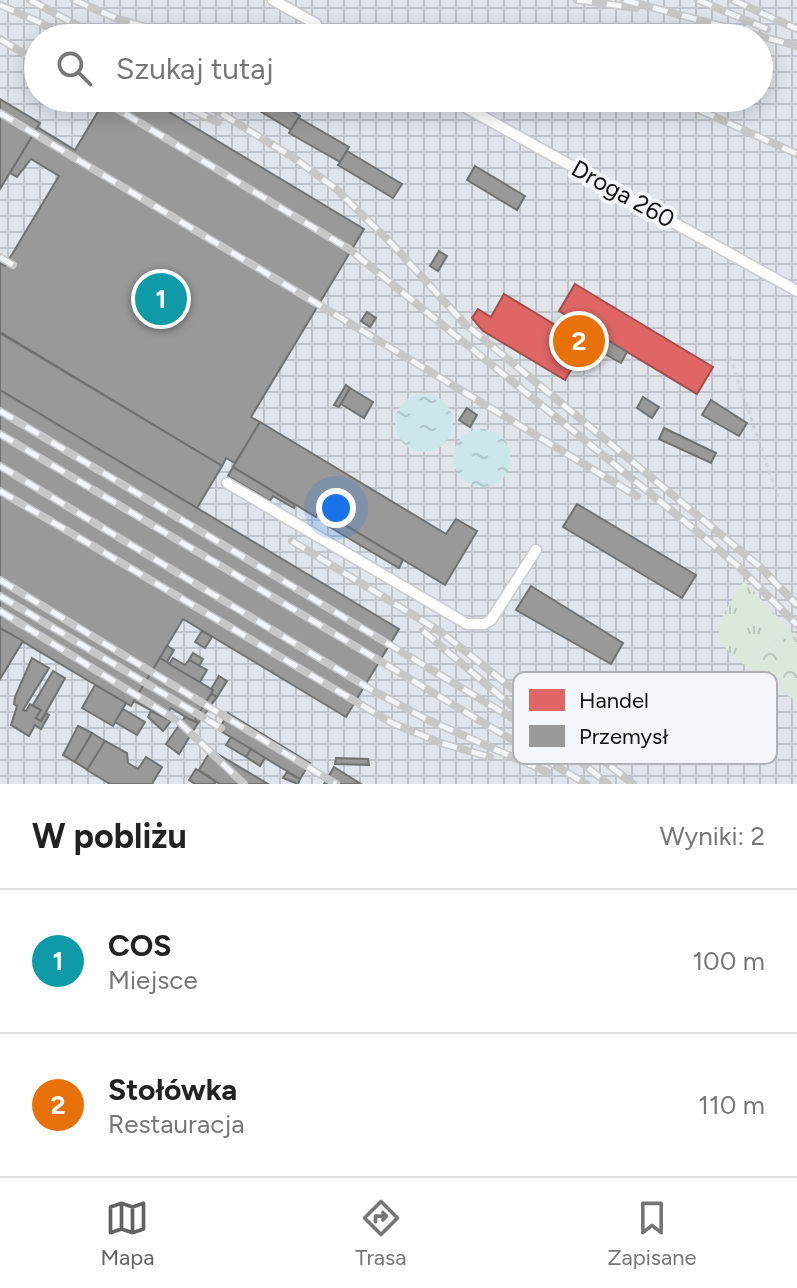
<!DOCTYPE html>
<html lang="pl">
<meta charset="utf-8">
<style>
:root{--surface:#fff;--page:#f2f2f2;--text:#222;--muted:#767676;--line:#e0e0e0;--accent:#616264}
body{margin:0;font-family:Figtree,sans-serif;background:var(--page);color:var(--text)}
.you{position:absolute;left:336px;top:508px;width:28px;height:28px;margin:-20px;border:6px solid #fff;border-radius:50%;background:#1a73e8;box-shadow:0 0 0 12px #1a73e833}
.badge{display:grid;place-items:center;width:52px;height:52px;border-radius:50%;background:var(--accent);color:#fff;font-size:26px;font-weight:700}
.pin{position:absolute;translate:-50% -50%;border:4px solid #fff;box-shadow:0 2px 8px #0006}
.list{margin:0;padding:0;list-style:none}
h2{display:flex;justify-content:space-between;align-items:center;height:104px;margin:0;padding:0 32px;font-size:34px}
h2 small{font-size:26px;font-weight:400;color:var(--muted)}
.list li{display:grid;grid-template-columns:52px 1fr auto;gap:24px;align-items:center;box-sizing:border-box;height:144px;padding:0 32px;border-top:2px solid var(--line)}
.list b{display:block;font-size:30px;white-space:nowrap}
.list p{margin:0;font-size:26px;white-space:nowrap;color:var(--muted)}
.list em{font-size:26px;font-style:normal;color:var(--muted)}
.icon{flex:none;width:44px;height:44px;fill:none;stroke:currentColor;stroke-width:2;stroke-linecap:round;stroke-linejoin:round}
.map{position:relative;flex:none;width:797px;height:784px;overflow:hidden}
.search{position:absolute;background:var(--surface);box-shadow:0 4px 20px #0003;left:24px;right:24px;top:24px;height:88px;display:flex;align-items:center;gap:20px;box-sizing:border-box;padding:0 28px;border-radius:44px;color:var(--muted);font-size:30px}
.sheet{height:392px;background:var(--surface)}
nav{display:flex;justify-content:space-around;align-items:center;box-sizing:border-box;height:112px;border-top:2px solid var(--line);background:var(--surface);font-size:22px;color:var(--muted)}
nav a{display:grid;justify-items:center;gap:4px}
nav .on{color:var(--accent)}
.map>svg:first-child{display:block}
</style>
<div class="map">
<svg width="797" height="784" viewBox="0 0 797 784">
<defs>
<pattern id="industrial-grid" width="8" height="8" patternUnits="userSpaceOnUse" patternTransform="scale(2)"><rect width="8" height="8" fill="#e0e5ec"/><path d="M0 4h8M4 0v8" fill="none" stroke="#bfc4ca"/></pattern>
<pattern id="grass-tufts" width="24" height="20" patternUnits="userSpaceOnUse" patternTransform="scale(2)"><rect width="24" height="20" fill="#dce8dc"/><path d="M3 7l-1-3M5 7V3M7 7l1-3M15 17l-1-3M17 17v-4M19 17l1-3" fill="none" stroke="#bcc6bc"/></pattern>
<pattern id="forest-crowns" width="20" height="18" patternUnits="userSpaceOnUse" patternTransform="scale(2)"><rect width="20" height="18" fill="#dce8dc"/><path d="M2 6a3 3 0 1 1 6 0M12 15a3 3 0 1 1 6 0" fill="none" stroke="#bcc6bc"/></pattern>
<pattern id="water-ripples" width="26" height="14" patternUnits="userSpaceOnUse" patternTransform="scale(2)"><rect width="26" height="14" fill="#cce7ec"/><path d="M2 4q2-2 4 0t4 0M15 11q2-2 4 0t4 0" fill="none" stroke="#aec5ca"/></pattern>
</defs>
<rect width="100%" height="100%" fill="#f3f5f8"/>
<path fill="url(#industrial-grid)" fill-rule="evenodd" d="M0 0H797V784H0ZM38 38H759V98H38Z"/>
<path fill="url(#grass-tufts)" d="M744 581 796 637 777 640 750 668C701 636 718 623 744 581Z"/>
<path fill="url(#forest-crowns)" d="M796 637 797 638V702L750 668 777 640Z"/>
<g fill="url(#water-ripples)">
<circle cx="424" cy="423" r="29"/>
<circle cx="482" cy="458" r="29"/>
</g>
<path fill="#e06666" stroke="#a24d4d" stroke-width="2" d="M575 284 713 367 697 394 594 332 565 380 483 331 472 318 478 309 491 317 504 294 572 335 579 323 559 311Z"/>
<g fill="#999" stroke="#707171" stroke-width="2">
<path d="M106 98H146L364 229 251 417 260 422 235 463 226 458 222 466 0 332V263L5 266 59 176 31 159 17 177 10 173 37 127 75 150Z"/>
<path d="M243 98H270L300 116 291 130 242 100Z"/>
<path d="M0 99 40 123 0 189Z"/>
<path d="M300 115 299 118 349 147 340 162 289 133Z"/>
<path d="M347 151 402 184 393 198 338 165Z"/>
<path d="M475 166 525 196 517 210 467 180Z"/>
<path d="M439 251 447 256 438 271 430 266Z"/>
<path d="M367 312 376 318 370 327 361 321Z"/>
<path d="M594 332 627 352 621 363 587 344Z"/>
<path d="M0 333 222 466 197 508 0 390Z"/>
<path d="M346 385 350 388 339 407 334 405Z"/>
<path d="M350 388 373 402 364 418 341 404Z"/>
<path d="M0 390 399 629 346 717 183 619 131 706 0 628Z"/>
<path d="M643 397 659 407 652 418 637 408Z"/>
<path d="M711 400 747 423 739 436 702 415Z"/>
<path d="M467 408 477 415 470 427 459 420Z"/>
<path d="M260 422 446 534 456 519 477 531 445 585 320 510 316 517 233 467Z"/>
<path d="M664 428 716 453 711 463 659 439Z"/>
<path d="M233 467 295 505 294 508 273 496 270 501 228 476Z"/>
<path d="M577 504 696 575 682 598 563 527Z"/>
<path d="M333 518 403 560 399 568 328 526Z"/>
<path d="M531 586 623 643 611 664 516 610Z"/>
<path d="M0 628 23 641 0 679Z"/>
<path d="M202 631 212 637 205 648 195 642Z"/>
<path d="M167 646 174 650 167 662 160 658Z"/>
<path d="M193 653 203 659 199 666 189 660Z"/>
<path d="M32 658 49 668 23 710 26 711 30 704 41 710 36 718 41 721 46 713 49 715 41 729 35 725 29 736 11 725 17 706 14 704 15 697Z"/>
<path d="M160 658 213 690 194 722 171 708 165 718 134 701Z"/>
<path d="M173 658 185 665 189 660 207 670 200 682 169 664Z"/>
<path d="M53 671 65 678 41 721 36 718 41 710 33 705Z"/>
<path d="M219 676 227 681 217 697 211 694 213 690 211 689Z"/>
<path d="M95 685 126 703 113 726 82 708Z"/>
<path d="M211 694 217 697 198 723 195 720Z"/>
<path d="M123 709 145 722 137 735 115 722Z"/>
<path d="M151 711 171 721 163 731 148 717Z"/>
<path d="M228 713 310 763 300 779 219 730Z"/>
<path d="M185 717 198 723 179 754 166 744Z"/>
<path d="M78 726 92 733 75 762 63 755Z"/>
<path d="M92 733 105 741 88 770 75 762Z"/>
<path d="M231 737 251 749 246 757 226 745Z"/>
<path d="M105 741 127 753 128 763 138 769 146 757 162 767 152 784H110L87 770Z"/>
<path d="M251 749 265 758 260 766 246 757Z"/>
<path d="M211 750 268 784H220L199 770Z"/>
<path d="M336 758 368 759 369 765 335 764Z"/>
<path d="M334 767 361 784H324Z"/>
<path d="M196 769 216 782 214 784H195L189 780Z"/>
<path d="M287 772 300 779 298 784 283 778Z"/>
</g>
<g fill="none" stroke-linecap="round" stroke-linejoin="round">
<g stroke="#c9cacd" stroke-width="13">
<g id="service">
<path d="M273 0 316 24"/>
<path d="M449 98 797 291"/>
<path d="M227 483 467 624H484L491 620 536 550"/>
</g>
</g>
<path stroke="#d2d2d4" stroke-width="3" stroke-dasharray="4 4" stroke-linecap="butt" d="M730 357 779 500"/>
<use href="#service" stroke="#fdfefe" stroke-width="10"/>
<g stroke="#c7c7c8" stroke-width="8">
<g id="rail">
<path d="M30 0 101 38"/>
<path d="M74 0 118 19 185 38"/>
<path d="M577 0 636 8"/>
<path d="M624 0 797 46"/>
<path d="M698 0 767 29"/>
<path d="M733 0 797 29"/>
<path d="M0 5 41 23 65 38"/>
<path d="M0 39 38 62"/>
<path d="M99 98 349 249 699 533 739 567 797 625"/>
<path d="M166 98 218 122"/>
<path d="M196 98 294 158 335 188 392 244 464 323 759 566 797 605"/>
<path d="M673 98 797 154"/>
<path d="M0 113 637 496"/>
<path d="M0 257 13 265"/>
<path d="M0 411 572 754"/>
<path d="M0 434 586 784"/>
<path d="M0 466 372 690 426 719 547 772"/>
<path d="M0 491 392 723 441 743 490 757"/>
<path d="M292 541 441 632 633 784"/>
<path d="M0 580 336 784"/>
<path d="M0 596 221 728"/>
<path d="M0 611 178 721 244 784"/>
<path d="M423 631 524 716"/>
<path d="M565 749 608 784"/>
</g>
</g>
<use href="#rail" stroke="#f2f5f9" stroke-width="5" stroke-dasharray="15" stroke-linecap="butt"/>
</g>
<g text-anchor="middle" stroke-width="8" stroke-linejoin="round" paint-order="stroke">
<g font-size="24" fill="#121314" stroke="#f2f5f9">
<text transform="translate(623 194) rotate(29)" y="8">Droga 260</text>
</g>
</g>
<rect x="513" y="672" width="264" height="92" rx="12" fill="#f2f5f9" stroke="#afb1b4" stroke-width="2"/>
<rect x="529" y="689" width="36" height="22" fill="#e06666"/>
<rect x="529" y="725" width="36" height="22" fill="#999"/>
<g font-size="22" fill="#121314">
<text x="579" y="708">Handel</text>
<text x="579" y="744">Przemysł</text>
</g>
</svg>
<div class="you"></div>
<div class="pin badge" style="left:161px;top:299px;background:#0f9aa8">1</div>
<div class="pin badge" style="left:579px;top:341px;background:#e8710a">2</div>
<div class="search"><svg class="icon" aria-label="search" viewBox="0 0 24 24"><circle cx="10" cy="10" r="6"/><path d="M15 15l6 6"/></svg>Szukaj tutaj</div>
</div>
<section class="sheet">
<h2>W pobliżu<small>Wyniki: 2</small></h2>
<ul class="list">
<li><span class="badge" style="background:#0f9aa8">1</span><div><b>COS</b><p>Miejsce</p></div><em>100 m</em></li>
<li><span class="badge" style="background:#e8710a">2</span><div><b>Stołówka</b><p>Restauracja</p></div><em>110 m</em></li>
</ul>
</section>
<nav>
<a class="on"><svg class="icon" aria-label="map" viewBox="0 0 24 24"><path d="M3 6l6-2 6 2 6-2v14l-6 2-6-2-6 2zM9 4v14M15 6v14"/></svg>Mapa</a>
<a><svg class="icon" aria-label="directions" viewBox="0 0 24 24"><path d="M12 3l9 9-9 9-9-9zM9 14v-3h6M13 9l2 2-2 2"/></svg>Trasa</a>
<a><svg class="icon" aria-label="saved" viewBox="0 0 24 24"><path d="M7 4h10v16l-5-4-5 4z"/></svg>Zapisane</a>
</nav>
